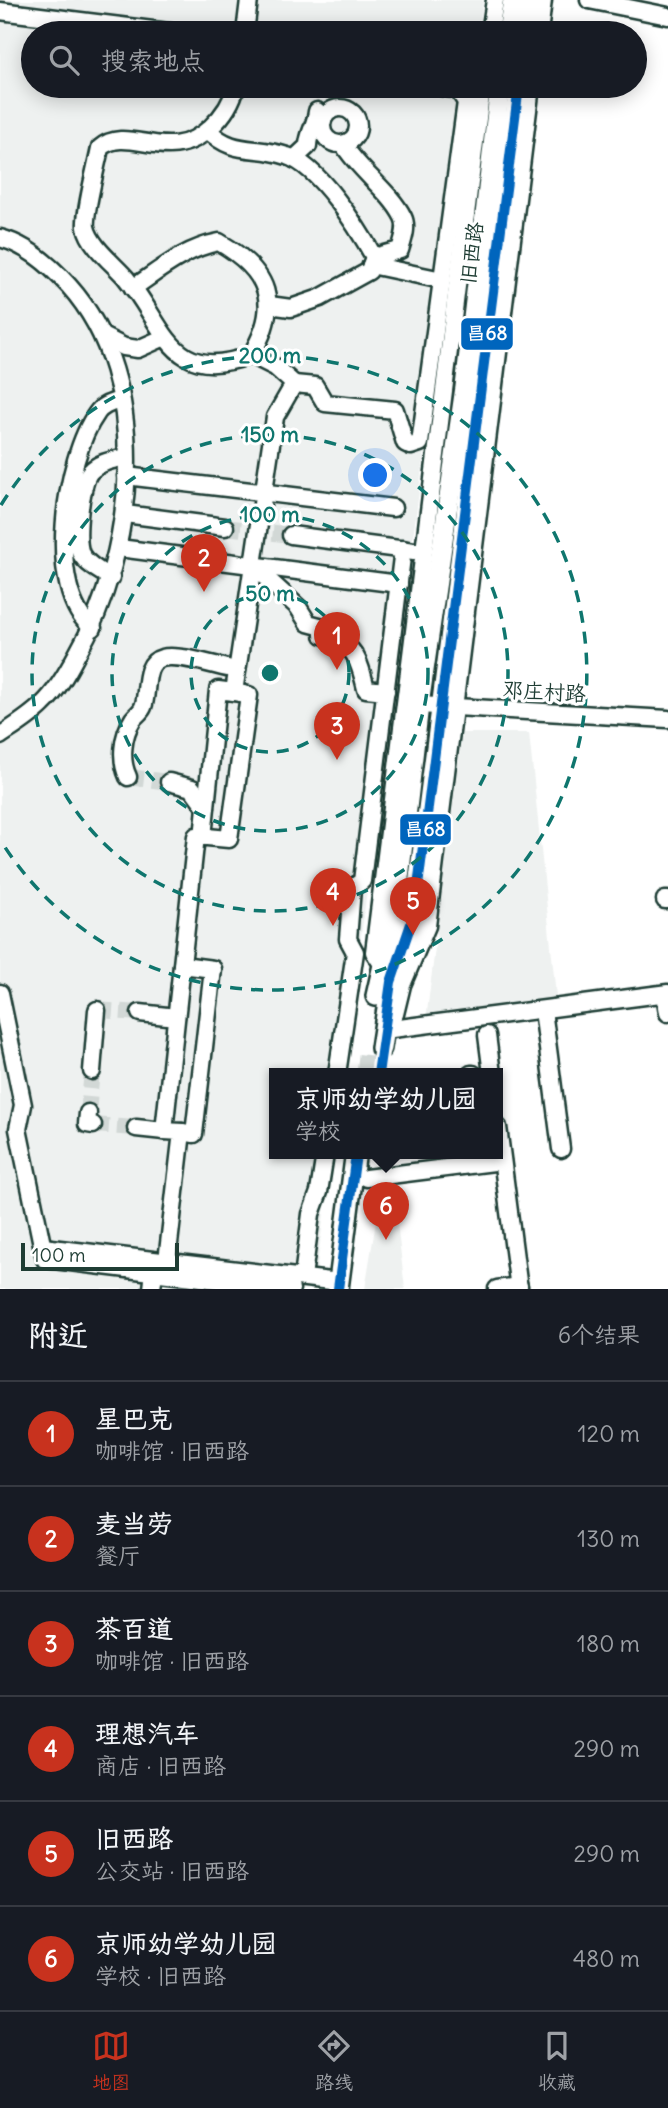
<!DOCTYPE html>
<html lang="zh">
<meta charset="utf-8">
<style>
:root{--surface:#171b24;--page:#242831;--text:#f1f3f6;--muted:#9ea1a6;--line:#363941;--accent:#c8321e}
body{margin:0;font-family:Delius,"LXGW WenKai TC",sans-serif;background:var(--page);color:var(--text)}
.scale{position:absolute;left:21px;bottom:18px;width:158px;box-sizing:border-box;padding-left:7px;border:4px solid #1f3d34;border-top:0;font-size:19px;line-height:24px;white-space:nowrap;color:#1f3d34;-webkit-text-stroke:5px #fff;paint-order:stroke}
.you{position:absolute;left:376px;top:476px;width:24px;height:24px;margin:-18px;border:5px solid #fff;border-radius:50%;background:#1a73e8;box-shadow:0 0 0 10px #1a73e833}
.badge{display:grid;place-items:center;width:46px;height:46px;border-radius:50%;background:var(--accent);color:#fff;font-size:23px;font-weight:700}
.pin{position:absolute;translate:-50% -58px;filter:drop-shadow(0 2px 4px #0008)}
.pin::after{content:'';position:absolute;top:37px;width:24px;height:21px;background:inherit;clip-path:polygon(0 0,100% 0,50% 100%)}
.popup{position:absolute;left:269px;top:1068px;width:234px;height:91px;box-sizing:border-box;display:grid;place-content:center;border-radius:0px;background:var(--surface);filter:drop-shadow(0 2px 5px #0005);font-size:23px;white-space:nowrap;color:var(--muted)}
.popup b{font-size:26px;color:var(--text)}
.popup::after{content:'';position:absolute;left:50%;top:100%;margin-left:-14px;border:14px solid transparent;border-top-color:var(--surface)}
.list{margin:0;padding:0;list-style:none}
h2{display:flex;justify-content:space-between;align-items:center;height:91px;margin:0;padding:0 28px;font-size:30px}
h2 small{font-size:23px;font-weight:400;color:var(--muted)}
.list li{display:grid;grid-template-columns:46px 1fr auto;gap:21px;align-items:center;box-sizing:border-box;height:105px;padding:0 28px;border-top:2px solid var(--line)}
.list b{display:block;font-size:26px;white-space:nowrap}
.list p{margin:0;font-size:23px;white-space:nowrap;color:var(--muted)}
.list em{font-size:23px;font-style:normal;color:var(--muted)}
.icon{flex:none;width:38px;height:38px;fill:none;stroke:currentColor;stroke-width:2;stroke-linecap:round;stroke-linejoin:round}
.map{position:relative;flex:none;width:668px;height:1289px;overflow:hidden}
.search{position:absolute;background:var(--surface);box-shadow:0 4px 18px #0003;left:21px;right:21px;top:21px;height:77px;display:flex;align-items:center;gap:18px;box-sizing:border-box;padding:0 24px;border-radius:38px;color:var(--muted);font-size:26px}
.sheet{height:721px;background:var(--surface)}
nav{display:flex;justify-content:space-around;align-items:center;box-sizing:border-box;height:98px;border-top:2px solid var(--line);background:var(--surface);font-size:19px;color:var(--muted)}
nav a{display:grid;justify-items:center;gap:4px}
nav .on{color:var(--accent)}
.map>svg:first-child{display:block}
</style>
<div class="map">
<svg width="668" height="1289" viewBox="0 0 668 1289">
<rect width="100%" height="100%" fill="#fff"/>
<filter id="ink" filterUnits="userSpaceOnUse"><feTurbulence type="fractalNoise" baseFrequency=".0143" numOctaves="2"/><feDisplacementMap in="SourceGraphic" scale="14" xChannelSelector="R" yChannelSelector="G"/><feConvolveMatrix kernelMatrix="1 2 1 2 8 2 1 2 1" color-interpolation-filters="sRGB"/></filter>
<g filter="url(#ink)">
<g fill="#eef1f0">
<path d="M0 0H483L479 33H33V86H472L343 1074H274V1154H332L314 1289H0Z"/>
<path d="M462 733H529L557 1005 426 1020Z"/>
<path d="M393 1189 405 1289H365L381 1191Z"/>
</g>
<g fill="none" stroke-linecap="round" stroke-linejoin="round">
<g stroke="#d2d8d6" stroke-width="16" stroke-dasharray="16 8" stroke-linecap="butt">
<path d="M225 527 291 535"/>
<path d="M128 777 169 782"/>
<path d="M97 1010 140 1013"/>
<path d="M88 1113 92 1071"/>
<path d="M93 1125 136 1128"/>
</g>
<g stroke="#d2d8d6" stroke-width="19" stroke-dasharray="19 10" stroke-linecap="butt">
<path d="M366 1074 369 1047"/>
<path d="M368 1159 369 1154"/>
</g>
<g stroke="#1f3d34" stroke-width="21">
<g id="minor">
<path d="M589 0 668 16"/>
<path d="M0 11 177 33"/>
<path d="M245 33 249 0"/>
<path d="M409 33V32"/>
<path d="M490 33 495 0"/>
<path d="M539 33 543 0"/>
<circle cx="340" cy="126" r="18"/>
<path d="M208 130C233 156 255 145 287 156 319 166 358 228 374 257L369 271 320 298 291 308 269 305"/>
<path d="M343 144C359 171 390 191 403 217 408 227 403 240 400 250L374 257"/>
<path d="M294 159 308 146C308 133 316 125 317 111"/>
<path d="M0 238C27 245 51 266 69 286 154 381 136 553 76 656 67 673 57 691 43 704 30 717 15 726 0 736"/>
<path d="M371 265 442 280"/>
<path d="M133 288C161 269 186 248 219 242 269 271 282 304 251 355"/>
<path d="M102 336 124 347 138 349 165 337"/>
<path d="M294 384 315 386 325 403 395 410 405 443 411 446 420 443 466 102 458 90 436 86"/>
<path d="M126 476 393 508"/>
<path d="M125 514 225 527"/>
<path d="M291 535 414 551"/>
<path d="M119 548 399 584"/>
<path d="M252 565 298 607 308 623 323 627V635C354 642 359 659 366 689L386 691"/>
<path d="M111 578C101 572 86 564 81 554 75 539 80 484 90 472 99 462 113 460 126 457"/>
<path d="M93 628C44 593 65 457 97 413 102 405 111 403 120 400"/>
<path d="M419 705 668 719"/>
<path d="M128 777C120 760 122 736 133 719 136 715 141 712 143 707 149 693 142 663 162 658 179 653 218 667 237 670"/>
<path d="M169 782 192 788 206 807"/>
<path d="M203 837 218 690 234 692"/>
<path d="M665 900H668"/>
<path d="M382 964 374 952 482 86"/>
<path d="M0 993 23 1105 18 1129 45 1259 291 1289"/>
<path d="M665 994 668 1013"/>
<path d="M543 1010 561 1149"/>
<path d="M140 1013 176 1017"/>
<path d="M395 1014 402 985 427 926 531 86"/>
<path d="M392 1029 668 993"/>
<path d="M487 1035 492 1074"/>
<path d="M92 1071 97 1010"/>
<path d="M337 1074 355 952 348 939 352 888 362 881 403 549"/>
<path d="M471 1074H473"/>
<path d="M88 1113 87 1124 93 1125"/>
<path d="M498 1127 519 1289"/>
<path d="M136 1128 164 1131"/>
<path d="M182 1132 194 1134 213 969 182 965"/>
<path d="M366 1178 502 1161"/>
<path d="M43 1247 339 1282"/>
<path d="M167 1261 182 1132 164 1131 196 836 229 839 249 695 234 692 275 417 294 384 275 367 251 355C170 385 167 328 126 278 114 264 90 246 86 227 84 214 97 164 100 148 129 123 168 168 211 127 224 115 232 103 236 86"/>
<path d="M303 1277 311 1214 319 1192 325 1154"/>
<path d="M152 1289 155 1262"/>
<path d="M497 1289 519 1286"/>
</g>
</g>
<g stroke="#1f3d34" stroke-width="24">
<g id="major">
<path d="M508 33 513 0"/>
<path d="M525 33 529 0"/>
<path d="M376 996 395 912 419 705 465 387 500 86"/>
<path d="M381 1048 391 982 412 921 418 886 466 516 478 388 519 86"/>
<path d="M338 1289 355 1158"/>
</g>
</g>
<use href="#minor" stroke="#fff" stroke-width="16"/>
<use href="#major" stroke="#fff" stroke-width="19"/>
<g stroke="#fff" stroke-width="16">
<g id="bus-1">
<path d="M378 1074 391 982 412 921 418 886C453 619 483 352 519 86"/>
<path d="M338 1289 356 1154"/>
</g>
</g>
<use href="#bus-1" stroke="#0065bd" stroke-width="10"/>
</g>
</g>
<g fill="none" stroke="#0f766e" stroke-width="3.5" stroke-dasharray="12 9">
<circle cx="270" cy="673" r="79"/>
<circle cx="270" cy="673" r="158"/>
<circle cx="270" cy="673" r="238"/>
<path d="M1 505A317 317 0 1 1 1 841"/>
</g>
<g text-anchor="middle" stroke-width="6" stroke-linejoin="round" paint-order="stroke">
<g font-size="21" fill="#1f3d34" stroke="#fff">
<text transform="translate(472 253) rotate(-83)" y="7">旧西路</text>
<text transform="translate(544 692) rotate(3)" y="7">邓庄村路</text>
</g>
</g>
<circle cx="270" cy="673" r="10" fill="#0f766e" stroke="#fff" stroke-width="3.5"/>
<g font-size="21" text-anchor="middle" font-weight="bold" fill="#0f766e" stroke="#fff" stroke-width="6" stroke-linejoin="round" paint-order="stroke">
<text x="270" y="363">200 m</text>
<text x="270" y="442">150 m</text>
<text x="270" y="522">100 m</text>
<text x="270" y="601">50 m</text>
</g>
<g stroke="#fff" stroke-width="2.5">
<rect x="460" y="317" width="54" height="34" rx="7" fill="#0065bd"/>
<rect x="399" y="813" width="53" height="33" rx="7" fill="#0065bd"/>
</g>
<g font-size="19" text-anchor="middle" font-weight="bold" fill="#fff">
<text x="487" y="340">昌68</text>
<text x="425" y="836">昌68</text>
</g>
</svg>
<div class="scale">100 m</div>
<div class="you"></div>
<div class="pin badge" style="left:337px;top:670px">1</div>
<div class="pin badge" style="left:204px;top:592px">2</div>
<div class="pin badge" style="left:337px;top:760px">3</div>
<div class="pin badge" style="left:333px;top:926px">4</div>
<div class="pin badge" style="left:413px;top:935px">5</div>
<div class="pin badge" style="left:386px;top:1240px">6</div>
<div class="popup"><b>京师幼学幼儿园</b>学校</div>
<div class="search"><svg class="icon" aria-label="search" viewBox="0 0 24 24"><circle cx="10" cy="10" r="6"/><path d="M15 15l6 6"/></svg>搜索地点</div>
</div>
<section class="sheet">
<h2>附近<small>6个结果</small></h2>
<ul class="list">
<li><span class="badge">1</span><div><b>星巴克</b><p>咖啡馆 · 旧西路</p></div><em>120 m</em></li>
<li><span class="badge">2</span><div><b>麦当劳</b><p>餐厅</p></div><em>130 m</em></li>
<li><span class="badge">3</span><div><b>茶百道</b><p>咖啡馆 · 旧西路</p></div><em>180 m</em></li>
<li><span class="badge">4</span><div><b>理想汽车</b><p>商店 · 旧西路</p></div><em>290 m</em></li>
<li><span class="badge">5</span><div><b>旧西路</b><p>公交站 · 旧西路</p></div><em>290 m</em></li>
<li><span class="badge">6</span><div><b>京师幼学幼儿园</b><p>学校 · 旧西路</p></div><em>480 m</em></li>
</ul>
</section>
<nav>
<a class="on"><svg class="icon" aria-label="map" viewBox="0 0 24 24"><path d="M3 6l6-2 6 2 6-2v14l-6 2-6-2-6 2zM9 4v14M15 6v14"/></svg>地图</a>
<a><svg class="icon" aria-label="directions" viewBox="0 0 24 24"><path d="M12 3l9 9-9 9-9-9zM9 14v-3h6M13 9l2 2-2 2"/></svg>路线</a>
<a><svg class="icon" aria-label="saved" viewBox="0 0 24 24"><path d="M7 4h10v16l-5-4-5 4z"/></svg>收藏</a>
</nav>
